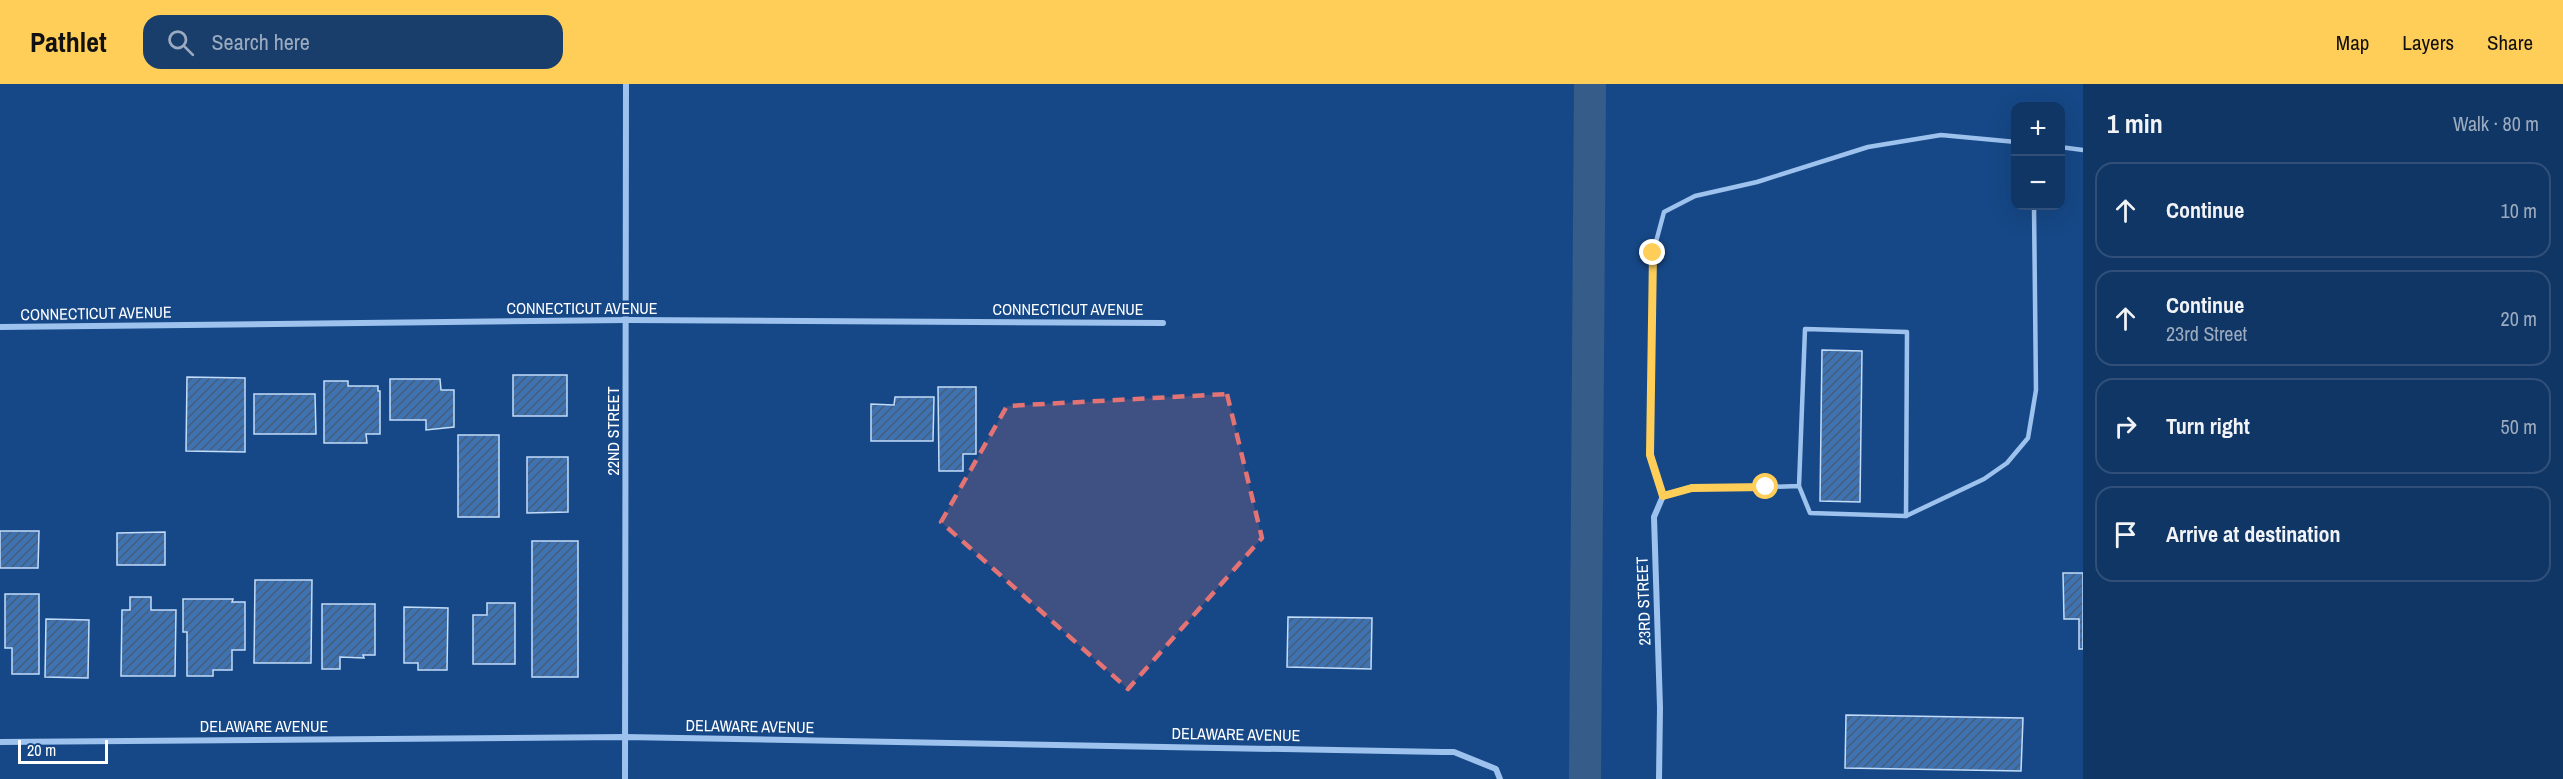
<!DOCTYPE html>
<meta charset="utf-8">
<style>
:root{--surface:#103665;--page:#193e6b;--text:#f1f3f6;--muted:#9cabbf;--line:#305079;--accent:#ffce59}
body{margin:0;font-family:"Archivo Narrow",sans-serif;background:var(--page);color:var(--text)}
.controls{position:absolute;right:18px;top:18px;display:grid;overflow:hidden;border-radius:12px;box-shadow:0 6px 24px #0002}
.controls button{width:54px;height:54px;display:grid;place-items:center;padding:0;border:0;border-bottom:2px solid var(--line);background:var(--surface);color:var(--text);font:30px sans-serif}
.scale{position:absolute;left:18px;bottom:15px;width:90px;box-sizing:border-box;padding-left:6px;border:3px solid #fff;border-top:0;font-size:16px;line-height:21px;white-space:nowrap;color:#fff;-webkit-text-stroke:4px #164887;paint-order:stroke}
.stop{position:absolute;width:18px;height:18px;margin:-14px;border:4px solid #ffce59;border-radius:50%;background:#fff}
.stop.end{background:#ffce59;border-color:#fff;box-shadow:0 2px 6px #0008}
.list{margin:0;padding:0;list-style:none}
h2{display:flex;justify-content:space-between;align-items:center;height:78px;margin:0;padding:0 24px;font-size:26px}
h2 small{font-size:20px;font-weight:400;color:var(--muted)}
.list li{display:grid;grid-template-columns:39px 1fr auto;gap:18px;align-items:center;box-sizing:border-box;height:96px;margin:0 12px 12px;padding:0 12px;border:2px solid var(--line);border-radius:18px}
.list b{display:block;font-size:22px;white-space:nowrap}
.list p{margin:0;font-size:20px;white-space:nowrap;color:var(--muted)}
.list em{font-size:20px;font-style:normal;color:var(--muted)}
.icon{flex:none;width:33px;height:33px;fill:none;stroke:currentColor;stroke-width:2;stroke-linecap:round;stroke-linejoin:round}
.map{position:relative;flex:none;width:2083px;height:695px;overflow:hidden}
header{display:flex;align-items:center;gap:36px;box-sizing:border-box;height:84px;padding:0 30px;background:var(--accent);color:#111}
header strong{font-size:28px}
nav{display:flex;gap:33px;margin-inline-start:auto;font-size:21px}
.search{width:420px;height:54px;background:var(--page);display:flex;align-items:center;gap:15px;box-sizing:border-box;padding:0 21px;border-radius:18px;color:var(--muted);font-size:22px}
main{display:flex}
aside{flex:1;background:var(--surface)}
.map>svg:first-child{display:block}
</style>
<header>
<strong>Pathlet</strong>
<div class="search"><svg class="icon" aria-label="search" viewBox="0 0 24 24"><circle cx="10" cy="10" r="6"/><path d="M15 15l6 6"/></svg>Search here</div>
<nav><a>Map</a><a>Layers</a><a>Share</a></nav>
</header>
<main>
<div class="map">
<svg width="2083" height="695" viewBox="0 0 2083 695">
<defs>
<pattern id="building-hatch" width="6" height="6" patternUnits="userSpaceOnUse" patternTransform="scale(1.5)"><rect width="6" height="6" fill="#3e72b1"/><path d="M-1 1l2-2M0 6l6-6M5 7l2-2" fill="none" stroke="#465d79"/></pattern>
</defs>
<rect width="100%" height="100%" fill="#164887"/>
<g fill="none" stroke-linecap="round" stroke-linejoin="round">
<path stroke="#365c8a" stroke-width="32" d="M1585 695 1590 0"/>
</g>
<g fill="url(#building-hatch)" stroke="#c2dcfa" stroke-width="1.5">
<path d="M1822 266 1862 267 1860 418 1820 417Z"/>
<rect x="513" y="291" width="54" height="41"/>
<path d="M187 293 245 294V368L186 367Z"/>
<path d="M390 295H440L441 306H454V343L426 346V336H390Z"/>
<path d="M324 297H348V302H378V307H380V350H366L367 359H324Z"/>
<path d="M938 303H976V370H963V387H939Z"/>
<path d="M254 310H315L316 350H254Z"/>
<path d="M895 313H934L933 357H871V320L894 321Z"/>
<rect x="458" y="351" width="41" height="82"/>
<path d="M527 373H568V428L527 429Z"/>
<path d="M0 447H39L38 484H0Z"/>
<path d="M165 448V481H117V449Z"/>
<rect x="532" y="457" width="46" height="136"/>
<path d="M2063 489H2083V565H2079V535H2064Z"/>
<path d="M255 496H312L311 579H254Z"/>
<path d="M5 510H39V590H12V564H5Z"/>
<path d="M130 513H151V526H176L175 592H121L122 526H130Z"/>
<path d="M183 515H233L232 518H245V566H232V586H213V592H187V548H183Z"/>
<path d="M487 519H515V580H473V531H487Z"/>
<path d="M322 520H375V571H363L364 574 340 573V585H322Z"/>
<path d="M404 523 448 524 447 586H418V579H404Z"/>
<path d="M1288 533 1372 534 1371 585 1287 583Z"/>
<path d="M46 535 89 536 88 594 45 593Z"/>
<path d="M1846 631 2023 634 2021 687 1845 684Z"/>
</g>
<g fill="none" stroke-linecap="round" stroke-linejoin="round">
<g stroke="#9dc2ee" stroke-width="4.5">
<path d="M2060 63 2083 66"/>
<path d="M1733 404 1799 402 1805 245 1907 248 1906 432 1810 429 1799 402"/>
<path d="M1663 412 1650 371 1653 169 1664 128 1695 112 1757 98 1868 63 1941 51 2016 58"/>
<path d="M1906 432 1984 395 2007 379 2028 354 2036 306 2034 122"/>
</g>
<g stroke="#9dc2ee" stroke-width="6">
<path d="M0 243 627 236 1163 239"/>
<path d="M0 658 625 653 1442 668H1454L1496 685 1500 695"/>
<path d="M625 695 626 0"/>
<path d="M1659 695 1660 624 1654 433 1663 412 1692 403 1733 404"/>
</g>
</g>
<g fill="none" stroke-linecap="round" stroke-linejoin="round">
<path stroke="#ffce59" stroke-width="8" d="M1653 169 1650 371 1663 412 1692 404 1766 403"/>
</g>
<path fill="#e47373" fill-opacity="0.2" stroke="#e47373" stroke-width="4.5" stroke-dasharray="12 8" stroke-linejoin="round" d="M1227 310 1262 454 1128 605 941 438 1007 322Z"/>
<g text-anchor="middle" stroke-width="5" stroke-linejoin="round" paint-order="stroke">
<g font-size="16" fill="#fff" stroke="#164887">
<text x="582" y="230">CONNECTICUT AVENUE</text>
<text x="1068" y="231">CONNECTICUT AVENUE</text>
<text transform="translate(96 229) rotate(-1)" y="6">CONNECTICUT AVENUE</text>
<text transform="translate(613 347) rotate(-90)" y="6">22ND STREET</text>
<text transform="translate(1643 517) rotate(-92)" y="6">23RD STREET</text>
<text x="264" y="648">DELAWARE AVENUE</text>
<text transform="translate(750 642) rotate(1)" y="6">DELAWARE AVENUE</text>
<text transform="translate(1236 650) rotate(1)" y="6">DELAWARE AVENUE</text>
</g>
</g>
</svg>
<div class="controls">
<button>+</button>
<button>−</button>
</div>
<div class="scale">20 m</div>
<div class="stop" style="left:1766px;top:403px"></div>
<div class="stop end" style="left:1653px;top:169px"></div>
</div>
<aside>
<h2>1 min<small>Walk · 80 m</small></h2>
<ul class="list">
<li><svg class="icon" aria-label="ahead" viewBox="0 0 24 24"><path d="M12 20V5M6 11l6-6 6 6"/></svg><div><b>Continue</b></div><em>10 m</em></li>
<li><svg class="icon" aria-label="ahead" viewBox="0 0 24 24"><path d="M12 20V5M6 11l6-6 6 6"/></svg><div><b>Continue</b><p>23rd Street</p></div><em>20 m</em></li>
<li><svg class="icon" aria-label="right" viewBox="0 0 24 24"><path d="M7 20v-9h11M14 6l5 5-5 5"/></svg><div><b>Turn right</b></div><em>50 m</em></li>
<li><svg class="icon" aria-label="arrive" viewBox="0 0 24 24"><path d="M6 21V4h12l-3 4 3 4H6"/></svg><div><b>Arrive at destination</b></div></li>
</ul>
</aside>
</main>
